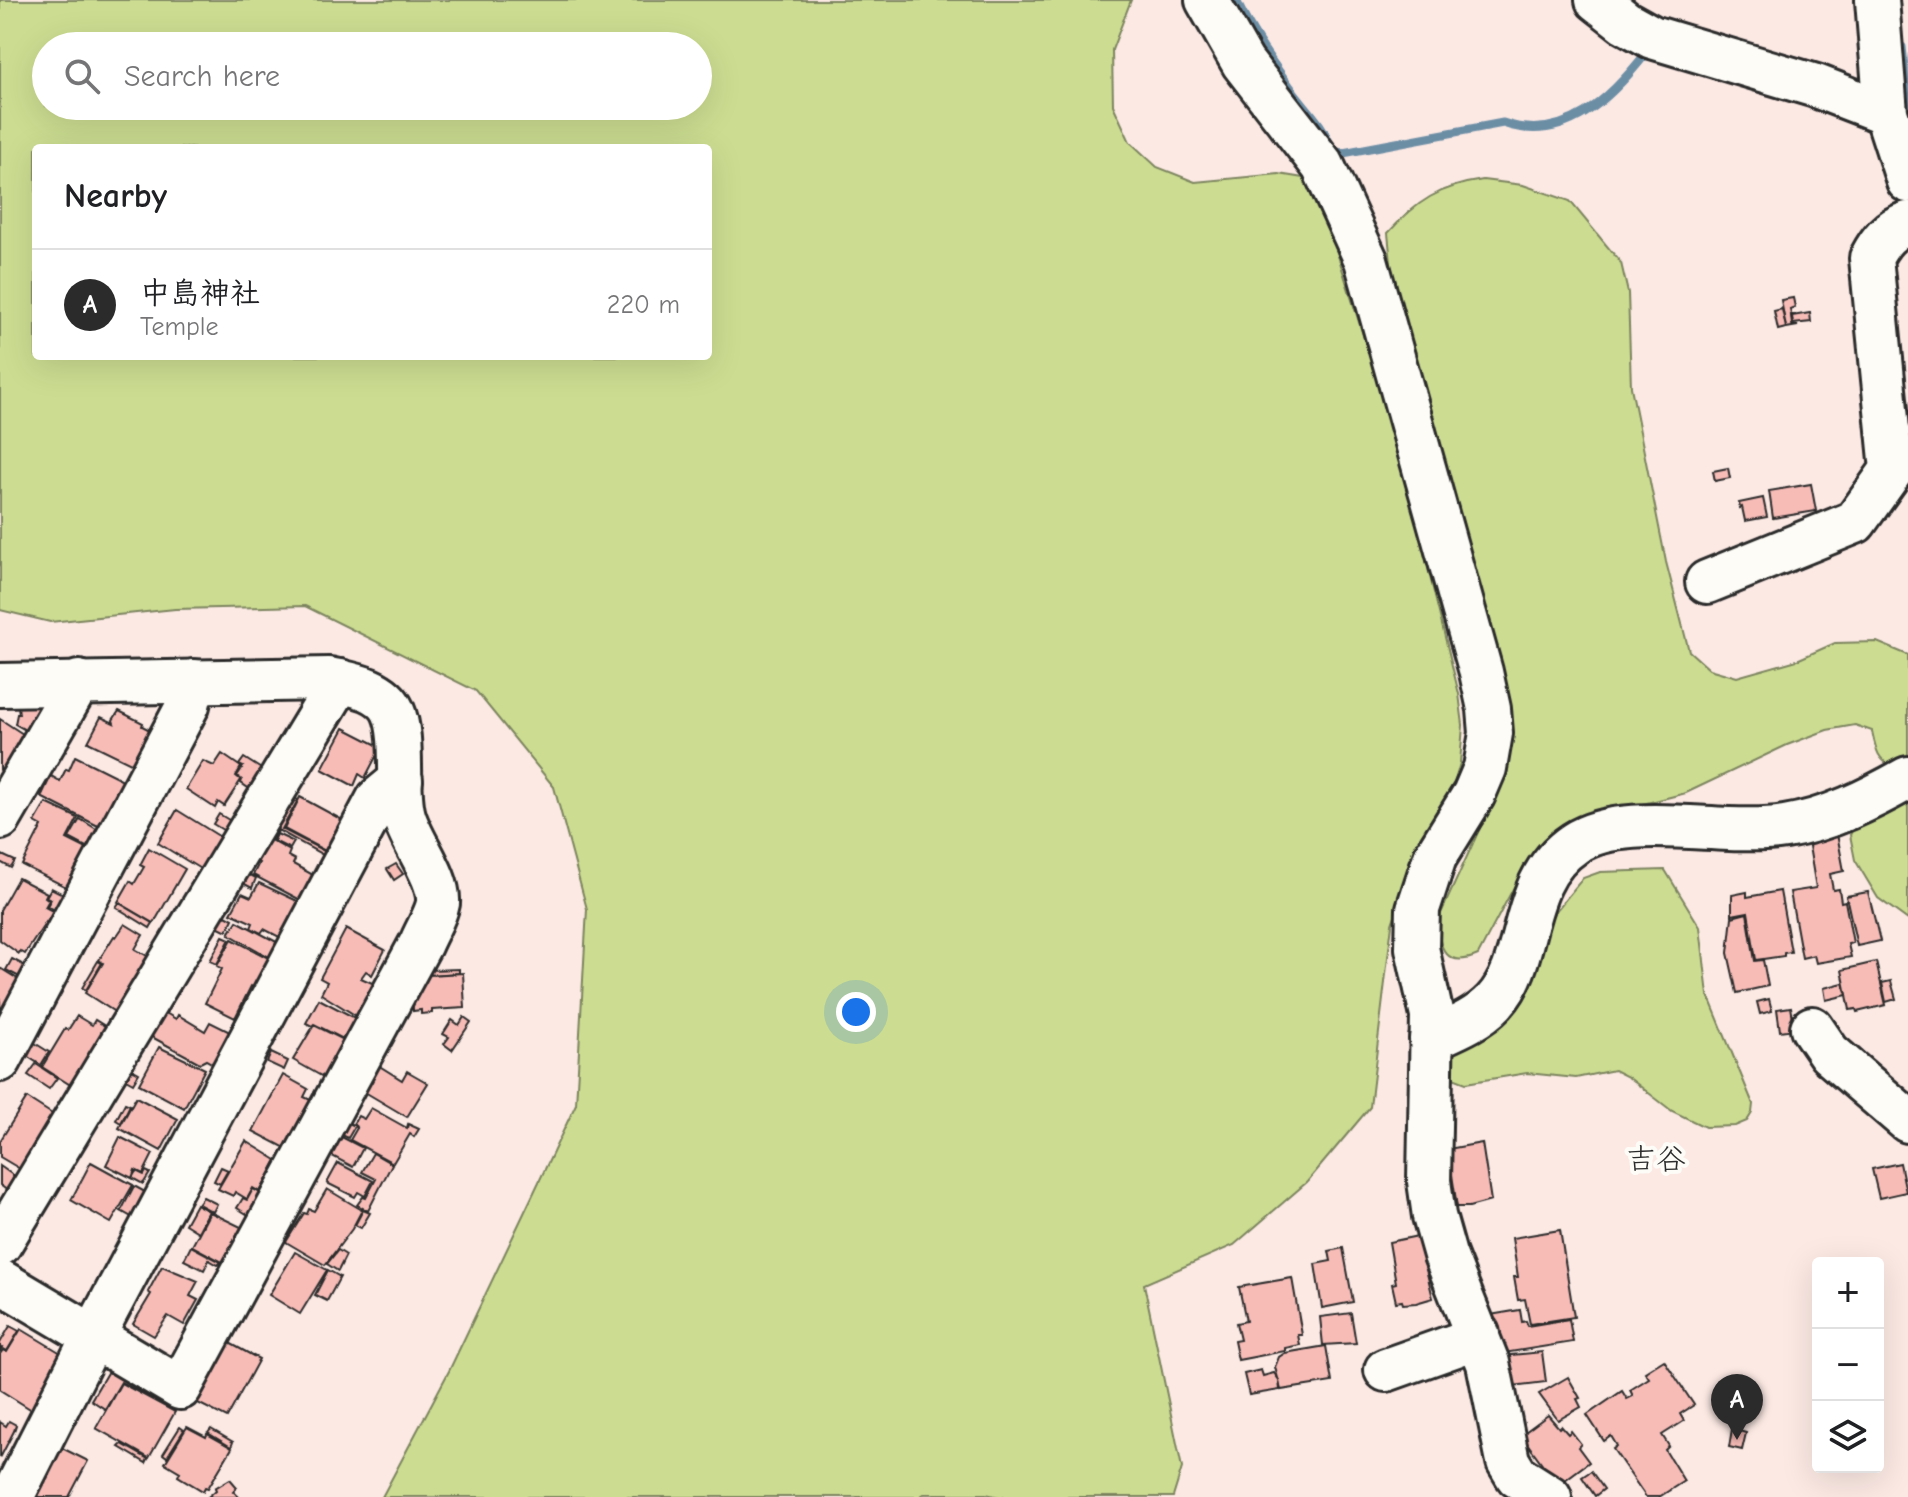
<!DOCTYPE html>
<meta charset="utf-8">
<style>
:root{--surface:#fff;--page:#f2f2f2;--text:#202124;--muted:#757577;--line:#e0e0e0;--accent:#2b2b2b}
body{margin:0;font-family:"Comic Neue","Klee One",sans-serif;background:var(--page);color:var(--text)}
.controls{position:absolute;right:24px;bottom:24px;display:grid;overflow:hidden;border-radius:8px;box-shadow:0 8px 32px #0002}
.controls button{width:72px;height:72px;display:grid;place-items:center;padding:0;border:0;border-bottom:2px solid var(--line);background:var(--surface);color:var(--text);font:40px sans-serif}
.you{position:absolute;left:856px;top:1012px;width:28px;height:28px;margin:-20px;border:6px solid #fff;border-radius:50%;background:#1a73e8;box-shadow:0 0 0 12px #1a73e833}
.badge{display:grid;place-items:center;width:52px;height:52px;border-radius:50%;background:var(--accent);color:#fff;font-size:26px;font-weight:700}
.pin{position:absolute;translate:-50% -66px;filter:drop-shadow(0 2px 4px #0008)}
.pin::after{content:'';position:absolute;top:42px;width:28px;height:24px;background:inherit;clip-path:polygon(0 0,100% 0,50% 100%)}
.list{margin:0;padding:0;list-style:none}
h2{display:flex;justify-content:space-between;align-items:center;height:104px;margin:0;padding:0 32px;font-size:34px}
h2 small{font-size:26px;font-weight:400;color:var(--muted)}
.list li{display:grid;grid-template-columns:52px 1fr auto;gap:24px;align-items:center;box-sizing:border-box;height:112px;padding:0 32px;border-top:2px solid var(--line)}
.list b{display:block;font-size:30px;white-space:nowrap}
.list p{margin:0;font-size:26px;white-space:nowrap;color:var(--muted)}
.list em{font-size:26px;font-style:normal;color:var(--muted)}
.icon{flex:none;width:44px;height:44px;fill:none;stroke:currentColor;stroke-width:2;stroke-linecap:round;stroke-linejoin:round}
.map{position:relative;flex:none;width:1908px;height:1497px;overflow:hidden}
.search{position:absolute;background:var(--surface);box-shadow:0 8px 32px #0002;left:32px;top:32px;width:680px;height:88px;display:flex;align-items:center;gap:20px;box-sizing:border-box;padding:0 28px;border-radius:44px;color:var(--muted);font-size:30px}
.panel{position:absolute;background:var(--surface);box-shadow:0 8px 32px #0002;left:32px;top:144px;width:680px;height:216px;border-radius:8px}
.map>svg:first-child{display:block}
</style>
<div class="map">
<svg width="1908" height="1497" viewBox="0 0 1908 1497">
<rect width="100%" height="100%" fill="#fce9e4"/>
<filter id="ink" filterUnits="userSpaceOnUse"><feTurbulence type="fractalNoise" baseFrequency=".0125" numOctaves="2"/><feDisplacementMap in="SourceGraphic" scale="16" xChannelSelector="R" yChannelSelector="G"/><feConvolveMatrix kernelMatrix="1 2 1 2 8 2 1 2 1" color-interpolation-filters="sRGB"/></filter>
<g filter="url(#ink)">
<g fill="#ccdd91" stroke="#7c845e" stroke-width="2" fill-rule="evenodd">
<path d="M0 0H1131L1112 50 1113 105 1130 142 1157 167 1195 182 1279 174 1303 178 1322 205 1376 376 1421 540 1459 694 1463 725 1460 763 1448 805 1419 847 1392 924 1370 1107 1307 1182 1234 1245 1144 1284 1182 1468 1173 1497H999L986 1494H924L919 1497H382L449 1371 576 1104 587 909 554 787 476 691 305 606 175 609 50 622 0 610ZM46 46H698V106H46ZM36 148H708V356H36Z"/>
<path d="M1483 180 1523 185 1570 201 1621 263 1628 293 1631 387 1666 562 1689 651 1709 669 1737 677 1797 660 1835 643 1877 642 1908 655V759L1894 768C1877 759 1876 750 1872 731L1855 725 1827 730 1787 745 1686 793 1623 809 1592 812 1571 823 1516 883 1478 955C1446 969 1438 948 1438 920L1495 795 1506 745 1490 625 1393 283 1388 233C1417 201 1440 186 1483 180Z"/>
<path d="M1908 793V920L1878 898 1855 860 1850 835 1857 821Z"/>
<path d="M1665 870 1700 927 1708 995 1753 1104 1752 1113 1747 1121 1735 1126 1705 1127 1672 1111 1628 1077 1614 1070 1576 1078 1527 1073 1466 1083 1453 1078 1448 1070 1446 1054 1489 1033 1514 1012 1545 924 1583 878 1600 872Z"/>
</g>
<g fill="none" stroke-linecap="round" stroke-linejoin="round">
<g stroke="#6c8ea5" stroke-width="9">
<path d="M1236 0C1250 32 1272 63 1293 91 1307 110 1324 125 1331 148"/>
<path d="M1902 47 1908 108"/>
<path d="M1329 151 1343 153 1503 123C1565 145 1612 97 1647 52"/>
</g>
</g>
<g fill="#f8bcb7" stroke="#2b2b2b" stroke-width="2">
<path d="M1793 298 1795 307 1790 309 1791 315H1796L1791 316 1792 325 1798 326 1786 328 1781 300Z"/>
<path d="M1782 309 1786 328 1778 330 1774 311Z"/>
<path d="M1810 313 1811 322 1793 324 1792 316Z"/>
<path d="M1728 468 1730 478 1715 481 1713 471Z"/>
<path d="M1811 484 1816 511 1773 518 1769 491Z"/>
<path d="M1763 498 1767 517 1745 521 1742 507 1740 508 1739 503Z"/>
<path d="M51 694 36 736 15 724 17 714H19L17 698Z"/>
<path d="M119 711 143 723 142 726 150 730 143 743 148 745 137 766 88 742 101 717 114 723 113 720Z"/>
<path d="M0 719 23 734 15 748 23 753 5 773 0 770Z"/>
<path d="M344 728 381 747 365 778 359 774 354 786 322 769Z"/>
<path d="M222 754 241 767 236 776 241 780 224 806 218 802 215 808 186 789 203 761 214 766Z"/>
<path d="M75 756 127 782 108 831 41 797 51 776 60 781 66 769 69 770Z"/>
<path d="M244 758 266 772 254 792 241 783 242 780 237 776 243 767 239 765Z"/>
<path d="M293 797 298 800 282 829 330 854 332 860 272 827Z"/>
<path d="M300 797 346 822 329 853 284 829Z"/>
<path d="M46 803 78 818 67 839 91 851 72 890 22 865 42 826 35 822Z"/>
<path d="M177 810 222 838 202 870 158 843Z"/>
<path d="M219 814 239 826 233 836 213 824Z"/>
<path d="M80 819 98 830 88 848 69 838Z"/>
<path d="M269 826 278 831 272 841 290 851 288 856 295 860 293 864 315 876 308 904 253 875 259 863 250 858Z"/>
<path d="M277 834 294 842 290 849 274 841Z"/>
<path d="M1837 834 1844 871 1830 874 1833 890 1839 889 1841 902 1845 901 1853 943 1848 944 1851 957 1816 963 1814 955 1802 958 1790 892 1816 888 1808 840Z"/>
<path d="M149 848 185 869 154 923 118 902 130 881 134 884 144 867 140 865Z"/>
<path d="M2 855 15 861 11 868 0 862Z"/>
<path d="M396 864 403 874 394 880 387 869Z"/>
<path d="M245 872 256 878 252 888 241 882Z"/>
<path d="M18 878 47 893 45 897 49 900 45 907 54 912 48 924 46 922 25 954 20 951 19 954 0 940V910Z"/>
<path d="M259 883 308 906 289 942 264 929 261 933 251 928 253 923 231 913 242 893 251 897Z"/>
<path d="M51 888 71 898 64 915 47 906 51 899 46 897Z"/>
<path d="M1780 891 1791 952 1784 953V956L1756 960 1748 912 1732 915V895L1747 892V897Z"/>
<path d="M1868 892 1880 941 1857 946 1846 896Z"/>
<path d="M119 903 153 923 150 928 116 907Z"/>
<path d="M222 913 233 919 227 931 215 925Z"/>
<path d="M1747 913 1755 961 1763 960 1768 986 1737 993 1728 953 1732 917Z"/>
<path d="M237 921 286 947 278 962 229 934Z"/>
<path d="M125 924 143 935 135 949 151 958 118 1014 85 993 103 963 99 960 114 936 116 937Z"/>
<path d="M346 929 385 950 372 975 366 971 361 978 379 986 363 1020 321 994 327 982 320 978Z"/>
<path d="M223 936 230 939 217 964 210 961Z"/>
<path d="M232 939 278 963 262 992 251 986 235 1018 205 1003 222 969 217 966Z"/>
<path d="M12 959 33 970 27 981 6 970Z"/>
<path d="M98 961 102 963 86 990 82 988Z"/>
<path d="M1876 962 1886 1005 1857 1012 1856 1009 1850 1010 1842 970Z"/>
<path d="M0 968 21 981 0 1020Z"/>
<path d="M459 969V973L429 975V970Z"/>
<path d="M463 973 465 1008 432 1010V1013L421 1014V1010L413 1011 412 976Z"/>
<path d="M1891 981 1896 999 1886 1002 1882 983Z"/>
<path d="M1843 983 1847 995 1826 1000 1824 988Z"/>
<path d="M319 999 355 1018 343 1039 314 1024 312 1026 306 1023Z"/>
<path d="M1769 999 1772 1011 1760 1014 1757 1002Z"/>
<path d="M1791 1007 1795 1029 1780 1031 1777 1009Z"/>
<path d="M164 1012 176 1019 178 1015 205 1031 210 1022 236 1035 222 1069 206 1060 200 1063 150 1036Z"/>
<path d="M77 1016 92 1025 95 1020 113 1031 80 1091 42 1067 65 1029 68 1030Z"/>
<path d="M464 1017 471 1022 452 1050 444 1044 449 1037 443 1034 452 1020 459 1025Z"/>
<path d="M314 1025 348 1042 335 1066 331 1064 323 1077 293 1060Z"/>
<path d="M30 1040 49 1052 41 1065 22 1053Z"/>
<path d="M159 1047 205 1069 184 1108 139 1084Z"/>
<path d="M271 1053 288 1061 284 1070 267 1062Z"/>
<path d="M373 1062 402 1080 407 1071 428 1083 407 1117 358 1088Z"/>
<path d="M36 1064 57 1078 49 1089 28 1075Z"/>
<path d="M130 1068 139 1073 133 1083 124 1078Z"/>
<path d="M283 1075 308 1089 304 1097 317 1103 291 1151 253 1131Z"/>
<path d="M136 1097 178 1119 161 1151 119 1128Z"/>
<path d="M27 1098 60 1119 27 1173 0 1157V1141Z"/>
<path d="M125 1103 130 1105 121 1123 116 1120Z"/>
<path d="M371 1108 407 1128 408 1124 419 1129 414 1137 410 1134 393 1163 350 1140 357 1128 353 1124 358 1116 364 1119Z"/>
<path d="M336 1117 355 1126 348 1138 330 1129Z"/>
<path d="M330 1131 363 1148 353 1167 330 1155Z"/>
<path d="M120 1137 153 1154 143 1174 135 1170 132 1178 106 1165Z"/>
<path d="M246 1141 277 1160 260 1192 253 1188 247 1199 235 1192 233 1196 218 1189Z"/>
<path d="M1482 1143 1491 1201 1469 1207H1457L1448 1149Z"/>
<path d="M373 1153 392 1164 368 1211 357 1205 363 1197 366 1198 376 1179 362 1172Z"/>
<path d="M91 1162 133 1185 111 1223 71 1200Z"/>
<path d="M338 1163 373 1181 365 1196 358 1192 355 1197 327 1183Z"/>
<path d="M1900 1163 1906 1192 1879 1198 1872 1169Z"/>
<path d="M0 1166 17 1178 8 1191 0 1185Z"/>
<path d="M221 1167 228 1170 220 1184 214 1181Z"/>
<path d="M136 1171 144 1175 146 1171 150 1173 143 1184 132 1178Z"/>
<path d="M134 1186 156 1198 142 1223 121 1211Z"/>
<path d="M253 1189 267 1197 255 1219 237 1208 243 1198 247 1200Z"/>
<path d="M327 1189 362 1210 352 1229 325 1265 286 1242 304 1213 307 1214 309 1209 314 1211Z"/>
<path d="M203 1197 217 1204 213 1212 198 1204Z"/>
<path d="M196 1204 209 1211 198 1232 185 1224Z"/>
<path d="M363 1210 370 1213 361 1228 355 1225Z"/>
<path d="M210 1212 245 1229 226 1264 192 1246Z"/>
<path d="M1560 1230 1574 1317 1530 1324 1525 1299 1518 1300 1514 1277H1518L1512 1238Z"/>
<path d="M1418 1236 1433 1298 1416 1303 1403 1304 1402 1301 1396 1302 1392 1284 1396 1283 1389 1242Z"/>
<path d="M191 1246 221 1262 218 1265 209 1260 204 1270 184 1260Z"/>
<path d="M1343 1248 1353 1302 1322 1308 1315 1264 1331 1261 1329 1251Z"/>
<path d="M338 1250 346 1255 338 1271 327 1264Z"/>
<path d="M295 1252 327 1270 300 1314 269 1295Z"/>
<path d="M162 1266 198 1281 190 1296 198 1300 184 1325 168 1316 154 1336 133 1324 151 1294 148 1292Z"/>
<path d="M328 1270 340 1277 327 1301 315 1295Z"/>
<path d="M1292 1278 1302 1335H1298L1300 1345 1285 1348V1351L1238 1360 1234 1341 1240 1340 1236 1323 1246 1321 1239 1287Z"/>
<path d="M1520 1310 1522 1322 1526 1321 1528 1326 1569 1319 1573 1342 1504 1353 1490 1315Z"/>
<path d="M1351 1313 1356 1343 1323 1345 1320 1317Z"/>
<path d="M10 1326 19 1331 7 1351 2 1348 0 1352V1343Z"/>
<path d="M21 1329 61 1353 52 1369 56 1371 43 1417 0 1390V1354L3 1350 7 1352Z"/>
<path d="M224 1340 259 1359 227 1418 192 1400Z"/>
<path d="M1326 1346 1332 1382 1281 1390 1275 1367 1279 1357 1285 1353Z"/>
<path d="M1542 1352 1546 1382 1504 1387 1501 1356Z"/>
<path d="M1664 1360 1694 1405 1680 1414 1684 1421 1662 1435 1669 1446 1665 1450 1684 1481 1659 1497H1646L1613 1449 1617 1446 1611 1436 1604 1441 1587 1415 1622 1391 1627 1399 1633 1396 1630 1390 1649 1378 1645 1372Z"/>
<path d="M1261 1370 1263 1376 1274 1373 1279 1380 1280 1390 1249 1395 1244 1374Z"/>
<path d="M108 1371 163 1401 162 1404 121 1382 105 1409 91 1400Z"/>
<path d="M1568 1377 1580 1398 1577 1399 1581 1407 1558 1420 1539 1394Z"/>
<path d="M121 1383 175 1412 149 1458 96 1428Z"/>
<path d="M1548 1415 1559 1428 1561 1426 1568 1434 1571 1431 1581 1444 1578 1447 1589 1462 1558 1485 1521 1435Z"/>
<path d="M9 1421 16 1425 14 1431 0 1458V1422L6 1426Z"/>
<path d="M180 1427 184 1430 167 1457 163 1454Z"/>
<path d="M187 1427 206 1437 207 1434 232 1448 208 1488 205 1487 203 1491 178 1476 180 1472 165 1463Z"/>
<path d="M211 1429 233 1442 231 1447 208 1433Z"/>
<path d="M1732 1429 1746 1433 1742 1450 1729 1447Z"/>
<path d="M122 1444 148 1459 146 1463 119 1447Z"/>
<path d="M56 1445 88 1461 69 1497H28Z"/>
<path d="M1591 1471 1604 1489 1595 1496 1582 1477Z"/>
<path d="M230 1479 237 1487 233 1491 239 1497H208L216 1490 215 1488Z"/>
</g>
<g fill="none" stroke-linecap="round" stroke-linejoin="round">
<g stroke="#2b2b2b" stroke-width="48">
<g id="minor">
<path d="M1207 0 1243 63 1323 166 1366 260 1481 672 1489 709 1491 733 1485 768 1474 794 1435 857 1418 909 1417 948 1432 1016 1429 1181 1434 1216 1445 1255 1488 1363 1508 1461 1517 1476 1550 1497"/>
<path d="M1597 0 1625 22 1652 37 1816 86 1886 113"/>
<path d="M1877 0 1886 113 1908 181"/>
<path d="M1707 582 1855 522 1892 470 1871 258C1880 241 1889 229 1908 223"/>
<path d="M0 685 329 679C351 684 382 688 393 711 405 738 396 788 404 816 411 842 440 877 438 903 436 915 426 931 421 943L180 1388 0 1281"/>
<path d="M0 818 79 682"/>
<path d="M1812 1028 1829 1053 1908 1121"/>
<path d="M1431 1039C1453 1029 1477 1020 1494 1002 1534 959 1516 882 1575 843 1626 810 1724 837 1785 827 1829 820 1869 800 1908 778"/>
<path d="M0 1060 188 705 194 681"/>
<path d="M0 1244 340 681"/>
<path d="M1386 1370 1459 1344 1478 1334"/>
<path d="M12 1497 94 1335 378 799 401 780"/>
</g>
</g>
<use href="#minor" stroke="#fdfcf7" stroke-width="42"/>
</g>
</g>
<g text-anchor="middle" stroke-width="8" stroke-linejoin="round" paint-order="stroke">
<g font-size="30" fill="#2b2b2b" stroke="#fdfcf7">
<text x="1656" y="1169">吉谷</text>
</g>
</g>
</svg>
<div class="controls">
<button>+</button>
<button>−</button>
<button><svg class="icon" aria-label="layers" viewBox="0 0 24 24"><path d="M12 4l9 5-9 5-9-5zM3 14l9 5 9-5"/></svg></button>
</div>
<div class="you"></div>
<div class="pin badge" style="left:1737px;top:1440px">A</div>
<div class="search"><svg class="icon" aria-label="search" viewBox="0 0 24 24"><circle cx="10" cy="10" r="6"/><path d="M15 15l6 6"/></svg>Search here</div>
<section class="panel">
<h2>Nearby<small></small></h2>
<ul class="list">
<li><span class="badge">A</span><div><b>中島神社</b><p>Temple</p></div><em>220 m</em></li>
</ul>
</section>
</div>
